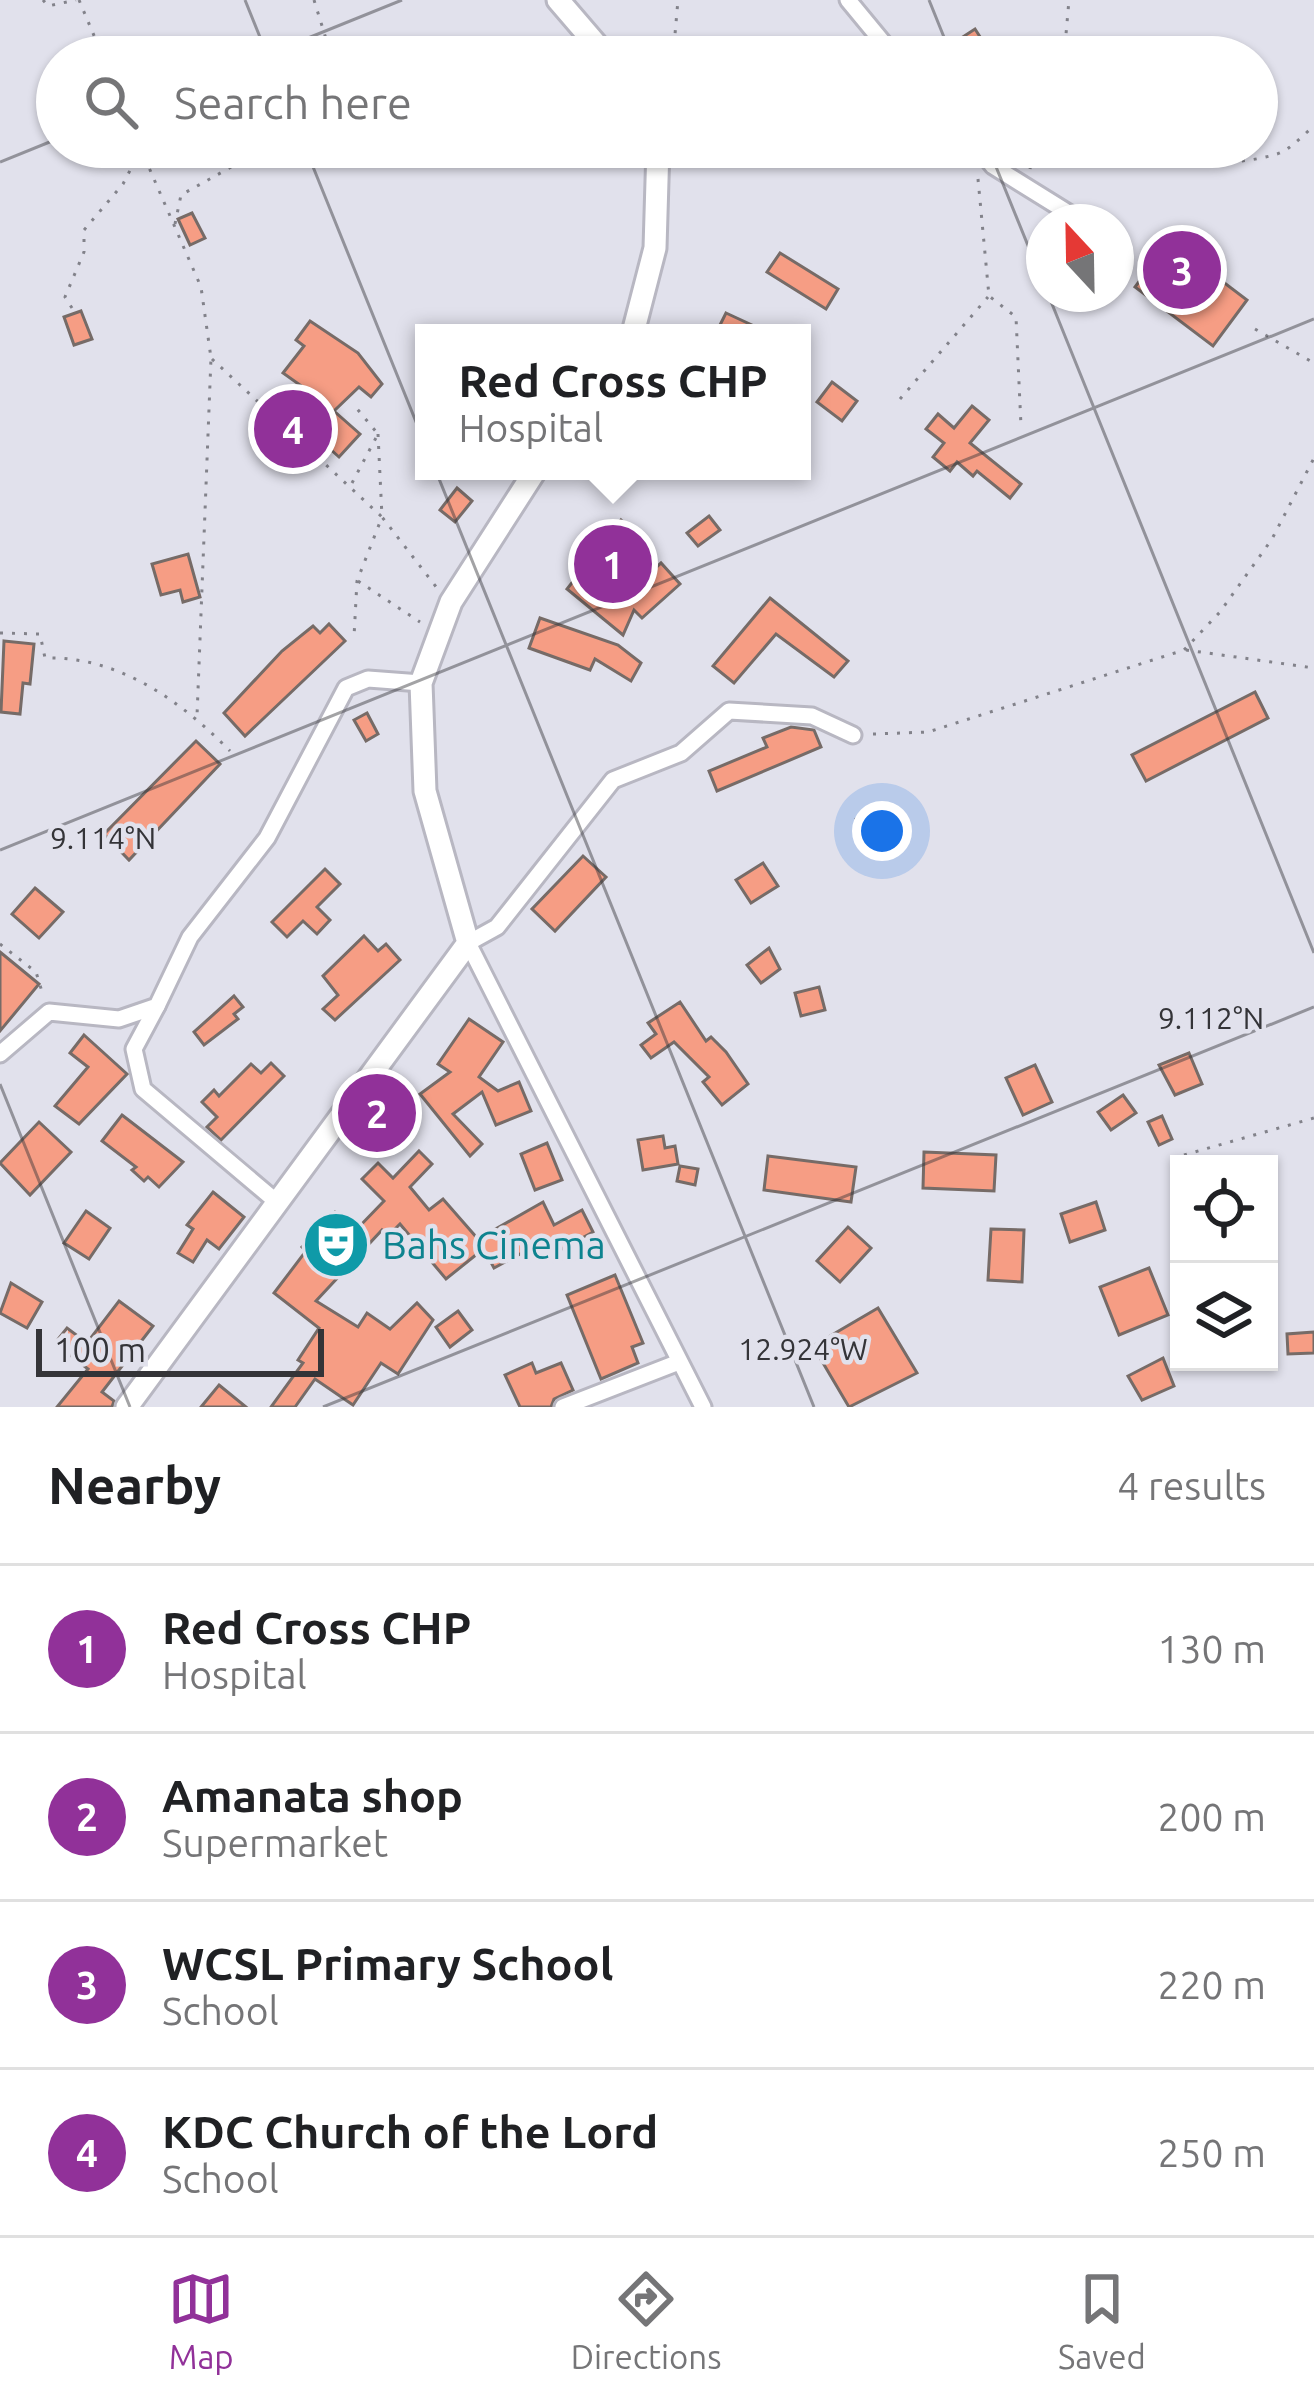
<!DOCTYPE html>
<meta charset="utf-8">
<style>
:root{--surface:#fff;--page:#f2f2f2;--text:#202124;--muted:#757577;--line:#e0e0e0;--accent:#913199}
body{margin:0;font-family:Ubuntu,sans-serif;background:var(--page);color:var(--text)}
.controls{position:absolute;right:36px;bottom:36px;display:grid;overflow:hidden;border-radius:0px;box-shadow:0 3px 9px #0004}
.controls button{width:108px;height:108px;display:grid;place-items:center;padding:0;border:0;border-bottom:3px solid var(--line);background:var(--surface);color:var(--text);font:60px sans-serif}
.compass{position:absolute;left:1026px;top:204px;width:108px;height:108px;border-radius:50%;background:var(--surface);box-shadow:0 3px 9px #0004;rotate:338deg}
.scale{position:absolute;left:36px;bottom:30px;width:288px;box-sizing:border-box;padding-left:12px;border:6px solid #343438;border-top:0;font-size:33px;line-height:42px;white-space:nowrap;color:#343438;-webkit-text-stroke:9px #e1e1ec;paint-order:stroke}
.you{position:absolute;left:882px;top:831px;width:42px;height:42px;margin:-30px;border:9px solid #fff;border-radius:50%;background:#1a73e8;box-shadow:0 0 0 18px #1a73e833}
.badge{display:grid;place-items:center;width:78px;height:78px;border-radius:50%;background:var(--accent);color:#fff;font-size:39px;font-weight:700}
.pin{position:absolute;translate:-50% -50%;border:6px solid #fff;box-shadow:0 3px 12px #0006}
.popup{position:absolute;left:415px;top:324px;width:396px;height:156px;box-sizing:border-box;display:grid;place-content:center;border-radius:0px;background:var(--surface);filter:drop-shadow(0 3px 9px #0005);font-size:39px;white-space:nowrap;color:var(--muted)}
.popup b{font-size:45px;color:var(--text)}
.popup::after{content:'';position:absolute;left:50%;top:100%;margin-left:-24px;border:24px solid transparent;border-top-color:var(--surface)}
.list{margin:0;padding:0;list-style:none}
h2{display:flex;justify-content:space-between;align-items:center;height:156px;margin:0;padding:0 48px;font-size:51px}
h2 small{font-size:39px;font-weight:400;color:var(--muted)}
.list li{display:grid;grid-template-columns:78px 1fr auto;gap:36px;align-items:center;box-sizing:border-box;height:168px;padding:0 48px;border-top:3px solid var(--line)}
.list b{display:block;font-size:45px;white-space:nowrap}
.list p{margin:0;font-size:39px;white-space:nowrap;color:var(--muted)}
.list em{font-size:39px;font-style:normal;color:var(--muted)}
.icon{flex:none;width:66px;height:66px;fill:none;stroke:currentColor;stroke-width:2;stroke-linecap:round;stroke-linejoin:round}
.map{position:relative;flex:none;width:1314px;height:1407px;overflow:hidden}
.search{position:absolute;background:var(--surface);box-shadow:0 3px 9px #0004;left:36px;right:36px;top:36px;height:132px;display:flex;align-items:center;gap:30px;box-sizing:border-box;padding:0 42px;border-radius:66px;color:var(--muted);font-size:45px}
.sheet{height:828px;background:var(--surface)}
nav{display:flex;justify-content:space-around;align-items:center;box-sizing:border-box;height:168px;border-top:3px solid var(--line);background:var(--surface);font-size:33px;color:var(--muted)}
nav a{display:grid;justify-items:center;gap:6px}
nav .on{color:var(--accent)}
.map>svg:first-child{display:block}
</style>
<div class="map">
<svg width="1314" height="1407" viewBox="0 0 1314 1407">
<rect width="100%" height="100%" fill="#e1e1ec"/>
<g fill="#f69d84" stroke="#766b67" stroke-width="3">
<path d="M975 29 993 57H932Z"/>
<path d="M192 213 205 238 190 245 178 219Z"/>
<path d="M1164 248 1187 266 1193 259 1247 300 1213 346 1135 287Z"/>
<path d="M780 253 838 289 826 309 767 272Z"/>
<path d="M81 311 92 339 74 345 64 317Z"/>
<path d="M726 313 769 333H716Z"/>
<path d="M310 321 358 353 382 384 371 397 359 387 334 411 360 434 339 457 288 411 307 390 283 373 304 346 296 340Z"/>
<path d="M832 382 857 401 842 421 817 402Z"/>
<path d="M972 406 989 420 970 443 1021 484 1010 498 977 471 973 476 957 462 950 471 933 457 944 443 926 429 938 414 954 428Z"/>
<path d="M457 488 472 501 455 522 440 510Z"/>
<path d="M709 516 720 530 698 546 687 533Z"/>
<path d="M621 520 635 533 618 550 648 575 661 563 680 584 642 618 634 610 623 635 567 589Z"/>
<path d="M188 554 200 597 183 602 180 590 161 595 152 564Z"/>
<path d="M770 598 848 661 834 677 776 634 734 683 713 666Z"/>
<path d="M540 618 618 645 641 663 631 681 595 659 590 670 529 648Z"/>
<path d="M329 624 345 641 245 736 224 713 282 651 313 626 320 633Z"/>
<path d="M4 641 34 644 30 684 23 683 20 714 1 712Z"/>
<path d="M1255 692 1268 718 1146 781 1132 755Z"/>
<path d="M367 713 378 734 366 741 354 720Z"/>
<path d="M791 727 814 730 821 747 717 791 709 771 767 747 763 738Z"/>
<path d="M196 741 220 764 129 860 104 834Z"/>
<path d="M884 806 901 841 871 854 856 819Z"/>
<path d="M583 856 606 877 555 931 532 909Z"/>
<path d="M763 863 778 886 751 903 736 880Z"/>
<path d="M325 869 340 884 317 907 330 920 317 934 303 921 287 937 272 922Z"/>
<path d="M35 888 63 912 39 938 12 914Z"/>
<path d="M364 936 378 951 386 944 400 960 335 1020 323 1009 338 995 323 976Z"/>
<path d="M769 948 780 969 761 983 747 965Z"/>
<path d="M0 952 39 984 0 1031Z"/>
<path d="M819 987 825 1010 801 1016 795 993Z"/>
<path d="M234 996 243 1007 234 1014 238 1019 204 1045 194 1032Z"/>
<path d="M680 1002 706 1041 711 1037 726 1052 748 1084 722 1105 703 1082 709 1077 674 1042 651 1058 641 1045 656 1034 648 1023Z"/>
<path d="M469 1019 503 1042 479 1077 498 1091 519 1082 531 1111 496 1125 482 1092 453 1114 482 1144 470 1156 420 1094 450 1072 438 1064Z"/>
<path d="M84 1035 127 1074 79 1124 55 1106 88 1067 70 1053Z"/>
<path d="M1189 1053 1202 1084 1175 1095 1159 1065Z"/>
<path d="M271 1063 284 1076 221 1140 207 1127 217 1117 202 1102 214 1090 219 1096 251 1064 261 1073Z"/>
<path d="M1035 1065 1052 1102 1023 1115 1006 1078Z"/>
<path d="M1123 1095 1136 1113 1111 1130 1098 1112Z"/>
<path d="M122 1115 183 1162 159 1187 148 1177 144 1181 132 1170 136 1167 102 1141Z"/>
<path d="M1162 1116 1172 1139 1159 1145 1148 1122Z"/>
<path d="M39 1122 71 1152 30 1195 0 1163Z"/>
<path d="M663 1136 665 1148 675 1146 678 1164 643 1170 638 1140Z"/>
<path d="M547 1143 562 1180 535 1190 521 1154Z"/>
<path d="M419 1151 432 1164 410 1187 429 1210 443 1199 478 1239 543 1202 554 1225 582 1210 593 1232 542 1260 535 1246 494 1268 486 1253 477 1254 446 1279 400 1224 388 1236 382 1230 316 1301 358 1327 367 1313 390 1329 417 1303 433 1320 398 1374 381 1363 353 1405 315 1379 295 1407H271L303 1363 298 1360 319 1328 274 1293 306 1251 302 1247 335 1212 355 1231 384 1201 362 1179 378 1163 393 1178Z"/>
<path d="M924 1152 996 1155 994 1191 923 1188Z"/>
<path d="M768 1156 856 1167 851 1202 764 1190Z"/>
<path d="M680 1166 698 1169 695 1185 677 1181Z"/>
<path d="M213 1192 244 1217 219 1249 207 1240 193 1262 178 1253 193 1229 187 1225Z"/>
<path d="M1096 1202 1105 1230 1070 1242 1061 1214Z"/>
<path d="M86 1211 110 1228 89 1259 64 1243Z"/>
<path d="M848 1227 871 1248 840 1282 817 1261Z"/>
<path d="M991 1229 1024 1230 1022 1282 988 1280Z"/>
<path d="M1149 1268 1168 1315 1119 1335 1100 1287Z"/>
<path d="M615 1275 643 1343 632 1347 638 1363 601 1379 567 1295Z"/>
<path d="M11 1283 42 1302 27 1328 0 1313Z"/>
<path d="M119 1301 153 1326 102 1392 114 1401 112 1407H57L88 1369 55 1343 67 1328 87 1343Z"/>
<path d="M878 1308 917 1373 849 1407 813 1346Z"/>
<path d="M458 1311 472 1330 450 1347 436 1327Z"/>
<path d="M1314 1332V1353L1288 1354 1287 1334Z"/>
<path d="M1163 1358 1174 1386 1142 1400 1128 1376Z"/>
<path d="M532 1363 536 1373 561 1363 573 1390 554 1399 551 1407H520L505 1375Z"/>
<path d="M219 1385 246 1407H201Z"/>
</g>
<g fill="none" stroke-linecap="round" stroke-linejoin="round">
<g stroke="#b8b7c2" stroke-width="21">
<g id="minor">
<path d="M848 0 895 57"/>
<path d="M978 147 993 166 1083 222"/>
<path d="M157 1006 134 1049 143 1089 278 1203"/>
<path d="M0 1054 49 1012 119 1019 157 1006 190 937 267 838 346 688 368 679 421 683"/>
<path d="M563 1407 679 1362"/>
<path d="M703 1407 468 943 497 927 613 780 681 753 729 711 812 716 853 735"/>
</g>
</g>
<g stroke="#b8b7c2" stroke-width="27">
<g id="secondary">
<path d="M558 0 607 57"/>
<path d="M633 333 655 248 658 147"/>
<path d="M127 1407 468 943 425 791 421 683 451 602 535 471"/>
</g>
</g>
<g stroke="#82828a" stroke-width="3" stroke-dasharray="3 9" stroke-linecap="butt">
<path d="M43 0 48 6 76 0"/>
<path d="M79 0 103 57"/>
<path d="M314 0 327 42 322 57"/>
<path d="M673 57 678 0"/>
<path d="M1064 57 1069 0"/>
<path d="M140 147 201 287 211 358 197 716"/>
<path d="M716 147 840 155 856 147"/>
<path d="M1099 147C1153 158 1222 171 1277 154 1290 150 1303 135 1314 126"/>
<path d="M1030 169 1034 147"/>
<path d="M978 179 989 296 1016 317 1021 426"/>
<path d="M175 224 181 195 267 147"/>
<path d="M72 308 65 297 84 252V230L123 184 140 151"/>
<path d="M1255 329 1314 363"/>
<path d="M212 359 382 517 357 581 354 637"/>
<path d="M900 399 988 297"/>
<path d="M378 434 382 517 437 588"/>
<path d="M461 471V478"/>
<path d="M352 483 378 434 353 404"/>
<path d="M358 581 420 622"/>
<path d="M0 633 40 634 45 658C118 656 180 700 230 751"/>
<path d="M1186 650 1314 668"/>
<path d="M873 734 928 732 1184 650 1220 612 1272 539 1314 458"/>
<path d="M0 944 36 972 43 995"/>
<path d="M1184 1155 1314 1118"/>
</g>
<use href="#minor" stroke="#fff" stroke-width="15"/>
<use href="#secondary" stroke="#fff" stroke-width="21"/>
</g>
<path fill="none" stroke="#343438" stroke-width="3" stroke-opacity="0.45" d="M245 0 268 57M929 0 952 57M261 57 402 0M305 147 814 1407M988 147 1044 285M0 162 57 139M1048 294 1314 953M0 850 1314 319M0 1084 130 1407M323 1407 1314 1007"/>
<defs>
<g id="theatre-disc" transform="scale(3.45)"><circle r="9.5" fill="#0f9aa8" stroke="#e1e1ec"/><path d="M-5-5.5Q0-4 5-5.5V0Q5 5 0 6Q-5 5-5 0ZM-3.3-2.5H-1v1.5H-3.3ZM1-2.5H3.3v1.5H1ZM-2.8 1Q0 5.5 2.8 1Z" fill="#fff"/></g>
</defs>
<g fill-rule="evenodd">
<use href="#theatre-disc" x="336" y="1245"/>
</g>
<g text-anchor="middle" stroke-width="9" stroke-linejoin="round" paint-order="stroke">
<g font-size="39" fill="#0d838f" stroke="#e1e1ec" text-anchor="start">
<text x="382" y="1259">Bahs Cinema</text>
</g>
</g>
<g font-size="30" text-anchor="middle" fill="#343438" stroke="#e1e1ec" stroke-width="9" stroke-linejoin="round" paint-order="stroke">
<text x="103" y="849">9.114°N</text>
<text x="1211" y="1029">9.112°N</text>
<text x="803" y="1360">12.924°W</text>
</g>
</svg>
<div class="controls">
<button><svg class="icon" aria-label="locate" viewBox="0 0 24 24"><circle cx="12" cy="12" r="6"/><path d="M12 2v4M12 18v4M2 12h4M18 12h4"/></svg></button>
<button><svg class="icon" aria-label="layers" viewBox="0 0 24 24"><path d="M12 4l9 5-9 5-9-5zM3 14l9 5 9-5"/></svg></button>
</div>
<svg class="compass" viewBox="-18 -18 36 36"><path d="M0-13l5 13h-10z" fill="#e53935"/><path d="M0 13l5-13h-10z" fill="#757577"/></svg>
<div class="scale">100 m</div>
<div class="you"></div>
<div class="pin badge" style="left:613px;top:564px">1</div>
<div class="popup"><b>Red Cross CHP</b>Hospital</div>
<div class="pin badge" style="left:377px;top:1113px">2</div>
<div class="pin badge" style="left:1182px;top:270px">3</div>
<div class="pin badge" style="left:293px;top:429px">4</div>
<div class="search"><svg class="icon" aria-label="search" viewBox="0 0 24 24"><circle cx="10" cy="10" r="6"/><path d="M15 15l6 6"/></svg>Search here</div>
</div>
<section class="sheet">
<h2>Nearby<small>4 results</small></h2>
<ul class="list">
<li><span class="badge">1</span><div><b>Red Cross CHP</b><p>Hospital</p></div><em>130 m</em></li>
<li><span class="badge">2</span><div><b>Amanata shop</b><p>Supermarket</p></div><em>200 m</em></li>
<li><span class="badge">3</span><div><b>WCSL Primary School</b><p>School</p></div><em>220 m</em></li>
<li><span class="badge">4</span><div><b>KDC Church of the Lord</b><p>School</p></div><em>250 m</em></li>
</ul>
</section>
<nav>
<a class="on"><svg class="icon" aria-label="map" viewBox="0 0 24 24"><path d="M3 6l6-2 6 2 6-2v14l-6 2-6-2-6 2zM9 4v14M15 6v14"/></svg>Map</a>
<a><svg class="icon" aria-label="directions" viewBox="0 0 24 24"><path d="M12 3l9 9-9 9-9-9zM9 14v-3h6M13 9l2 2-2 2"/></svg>Directions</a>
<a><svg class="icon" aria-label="saved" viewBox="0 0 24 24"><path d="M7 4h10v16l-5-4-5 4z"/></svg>Saved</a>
</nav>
